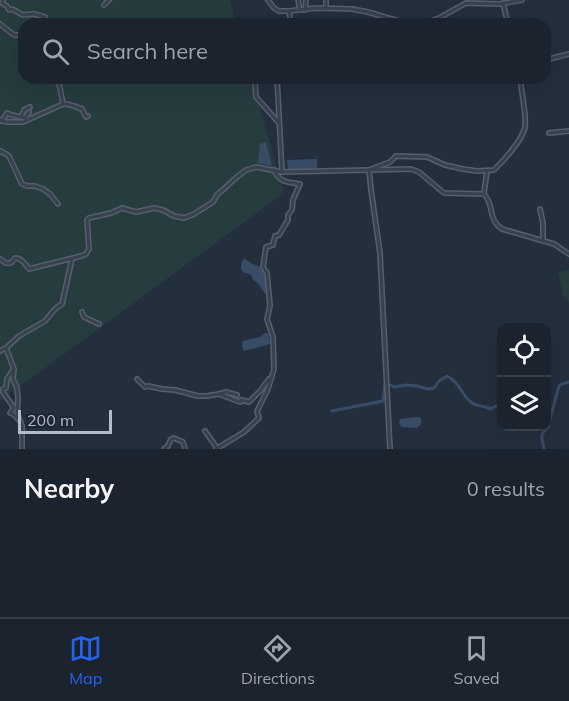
<!DOCTYPE html>
<style>
:root{--surface:#1b232e;--page:#242b36;--text:#f1f3f6;--muted:#a0a4aa;--line:#39404a;--accent:#2563eb}
body{margin:0;font-family:Mulish,sans-serif;background:var(--page);color:var(--text)}
.controls{position:absolute;right:18px;bottom:18px;display:grid;overflow:hidden;border-radius:12px;box-shadow:0 6px 24px #0002}
.controls button{width:54px;height:54px;display:grid;place-items:center;padding:0;border:0;border-bottom:2px solid var(--line);background:var(--surface);color:var(--text);font:30px sans-serif}
.scale{position:absolute;left:18px;bottom:15px;width:94px;box-sizing:border-box;padding-left:6px;border:3px solid #b4bcc9;border-top:0;font-size:16px;line-height:21px;white-space:nowrap;color:#b4bcc9;-webkit-text-stroke:4px #1d2633;paint-order:stroke}
.list{margin:0;padding:0;list-style:none}
h2{display:flex;justify-content:space-between;align-items:center;height:78px;margin:0;padding:0 24px;font-size:26px}
h2 small{font-size:20px;font-weight:400;color:var(--muted)}
.icon{flex:none;width:33px;height:33px;fill:none;stroke:currentColor;stroke-width:2;stroke-linecap:round;stroke-linejoin:round}
.map{position:relative;flex:none;width:569px;height:449px;overflow:hidden}
.search{position:absolute;background:var(--surface);box-shadow:0 6px 24px #0002;left:18px;right:18px;top:18px;height:66px;display:flex;align-items:center;gap:15px;box-sizing:border-box;padding:0 21px;border-radius:18px;color:var(--muted);font-size:22px}
.sheet{height:168px;background:var(--surface)}
nav{display:flex;justify-content:space-around;align-items:center;box-sizing:border-box;height:84px;border-top:2px solid var(--line);background:var(--surface);font-size:16px;color:var(--muted)}
nav a{display:grid;justify-items:center;gap:3px}
nav .on{color:var(--accent)}
.map>svg:first-child{display:block}
</style>
<div class="map">
<svg width="569" height="449" viewBox="0 0 569 449">
<rect width="100%" height="100%" fill="#242f3e"/>
<g fill="#263c3f">
<path d="M0 0H230L236 24H24V78H252L284 193 0 401Z"/>
<path d="M569 270V302L563 296 558 272Z"/>
</g>
<g fill="#394c67">
<path d="M266 142 272 166 258 163 260 144Z"/>
<path d="M317 159V169L288 170 287 160Z"/>
<path d="M244 258C249 264 262 266 265 271 268 276 267 286 268 292L266 294C260 289 262 285 253 280 252 274 249 273 244 273L241 269V264Z"/>
<path d="M265 333H268L271 343 267 345 244 351 243 350 242 341 260 337Z"/>
<path d="M418 417 421 418V424L417 428 402 427 399 424 400 419Z"/>
</g>
<g fill="none" stroke-linecap="round" stroke-linejoin="round">
<g stroke="#394c67" stroke-width="3">
<path d="M390 385 394 387 406 385 417 386 428 389 434 388 439 381 447 376C460 382 461 395 471 402 476 407 484 405 490 409L500 404 502 407"/>
<path d="M332 411 383 401 385 385"/>
<path d="M509 426 513 430 524 426"/>
<path d="M546 426H548L559 386 562 384 569 382"/>
<path d="M544 449C542 438 539 435 548 427"/>
</g>
<g stroke="#565f6c" stroke-width="6">
<g id="street">
<path d="M3 0 2 3 7 6 9 10 12 9 23 15 34 14 45 17 48 24"/>
<path d="M268 0 274 8 279 11H289L316 8 352 9 368 12 402 22 416 24 426 23 439 18 466 3 500 4 522 0"/>
<path d="M298 0 300 10"/>
<path d="M503 3 508 24"/>
<path d="M104 5 109 0"/>
<path d="M326 8V0"/>
<path d="M305 10 306 0"/>
<path d="M289 11 291 24"/>
<path d="M0 24 14 35H24"/>
<path d="M545 60 569 54"/>
<path d="M58 78 63 104"/>
<path d="M253 78 255 81 256 97 279 123"/>
<path d="M277 78 282 172"/>
<path d="M21 117 24 110 30 107"/>
<path d="M0 120 6 122H23L63 104C70 103 75 107 82 109L86 117 88 116"/>
<path d="M2 121 7 113 12 115 25 118 29 112"/>
<path d="M549 133 569 131"/>
<path d="M0 152 1 151 9 156 22 184 27 186H35L43 189 50 194 58 204"/>
<path d="M484 193 487 171"/>
<path d="M540 209 543 223V240"/>
<path d="M0 259 6 263H11L15 258C22 258 25 264 29 269L81 256 86 254 89 249 87 220 89 218 111 213 122 208 136 212 154 208 163 210 174 216 184 218 194 214 213 202 217 195 237 177 246 170 256 167 282 172 411 169 419 172 444 193 484 194C495 205 487 219 502 229L554 244 569 254"/>
<path d="M82 312 84 317 99 324"/>
<path d="M0 351 6 348"/>
<path d="M13 370 7 379 6 388 3 389V392L14 408 10 413 13 414 18 419"/>
<path d="M137 379 145 387 148 386 162 389 175 390 198 396H206L219 394 240 402 241 400 249 402 260 391 269 379"/>
<path d="M219 394 226 392 237 395"/>
<path d="M205 431 217 448"/>
<path d="M22 449V426L17 413 18 398 17 388 13 379 14 369 6 348 19 336 45 321 55 309 62 304 72 259"/>
<path d="M164 449 168 446 171 439 174 438 183 442 185 449"/>
<path d="M216 449 244 432 259 418 257 411 268 389 274 369 273 337 267 319 270 306 267 273 263 267 266 247 273 245 275 236 279 235 288 220V215L292 210 293 200 300 184C288 182 280 183 274 170"/>
<path d="M390 449 380 253 371 190 369 170 390 162 396 156 427 157 445 165 463 169 477 171 494 170C504 160 522 141 525 127 527 117 521 89 520 78"/>
</g>
</g>
<use href="#street" stroke="#38414e" stroke-width="3"/>
</g>
</svg>
<div class="controls">
<button><svg class="icon" aria-label="locate" viewBox="0 0 24 24"><circle cx="12" cy="12" r="6"/><path d="M12 2v4M12 18v4M2 12h4M18 12h4"/></svg></button>
<button><svg class="icon" aria-label="layers" viewBox="0 0 24 24"><path d="M12 4l9 5-9 5-9-5zM3 14l9 5 9-5"/></svg></button>
</div>
<div class="scale">200 m</div>
<div class="search"><svg class="icon" aria-label="search" viewBox="0 0 24 24"><circle cx="10" cy="10" r="6"/><path d="M15 15l6 6"/></svg>Search here</div>
</div>
<section class="sheet">
<h2>Nearby<small>0 results</small></h2>
<ul class="list">
</ul>
</section>
<nav>
<a class="on"><svg class="icon" aria-label="map" viewBox="0 0 24 24"><path d="M3 6l6-2 6 2 6-2v14l-6 2-6-2-6 2zM9 4v14M15 6v14"/></svg>Map</a>
<a><svg class="icon" aria-label="directions" viewBox="0 0 24 24"><path d="M12 3l9 9-9 9-9-9zM9 14v-3h6M13 9l2 2-2 2"/></svg>Directions</a>
<a><svg class="icon" aria-label="saved" viewBox="0 0 24 24"><path d="M7 4h10v16l-5-4-5 4z"/></svg>Saved</a>
</nav>
